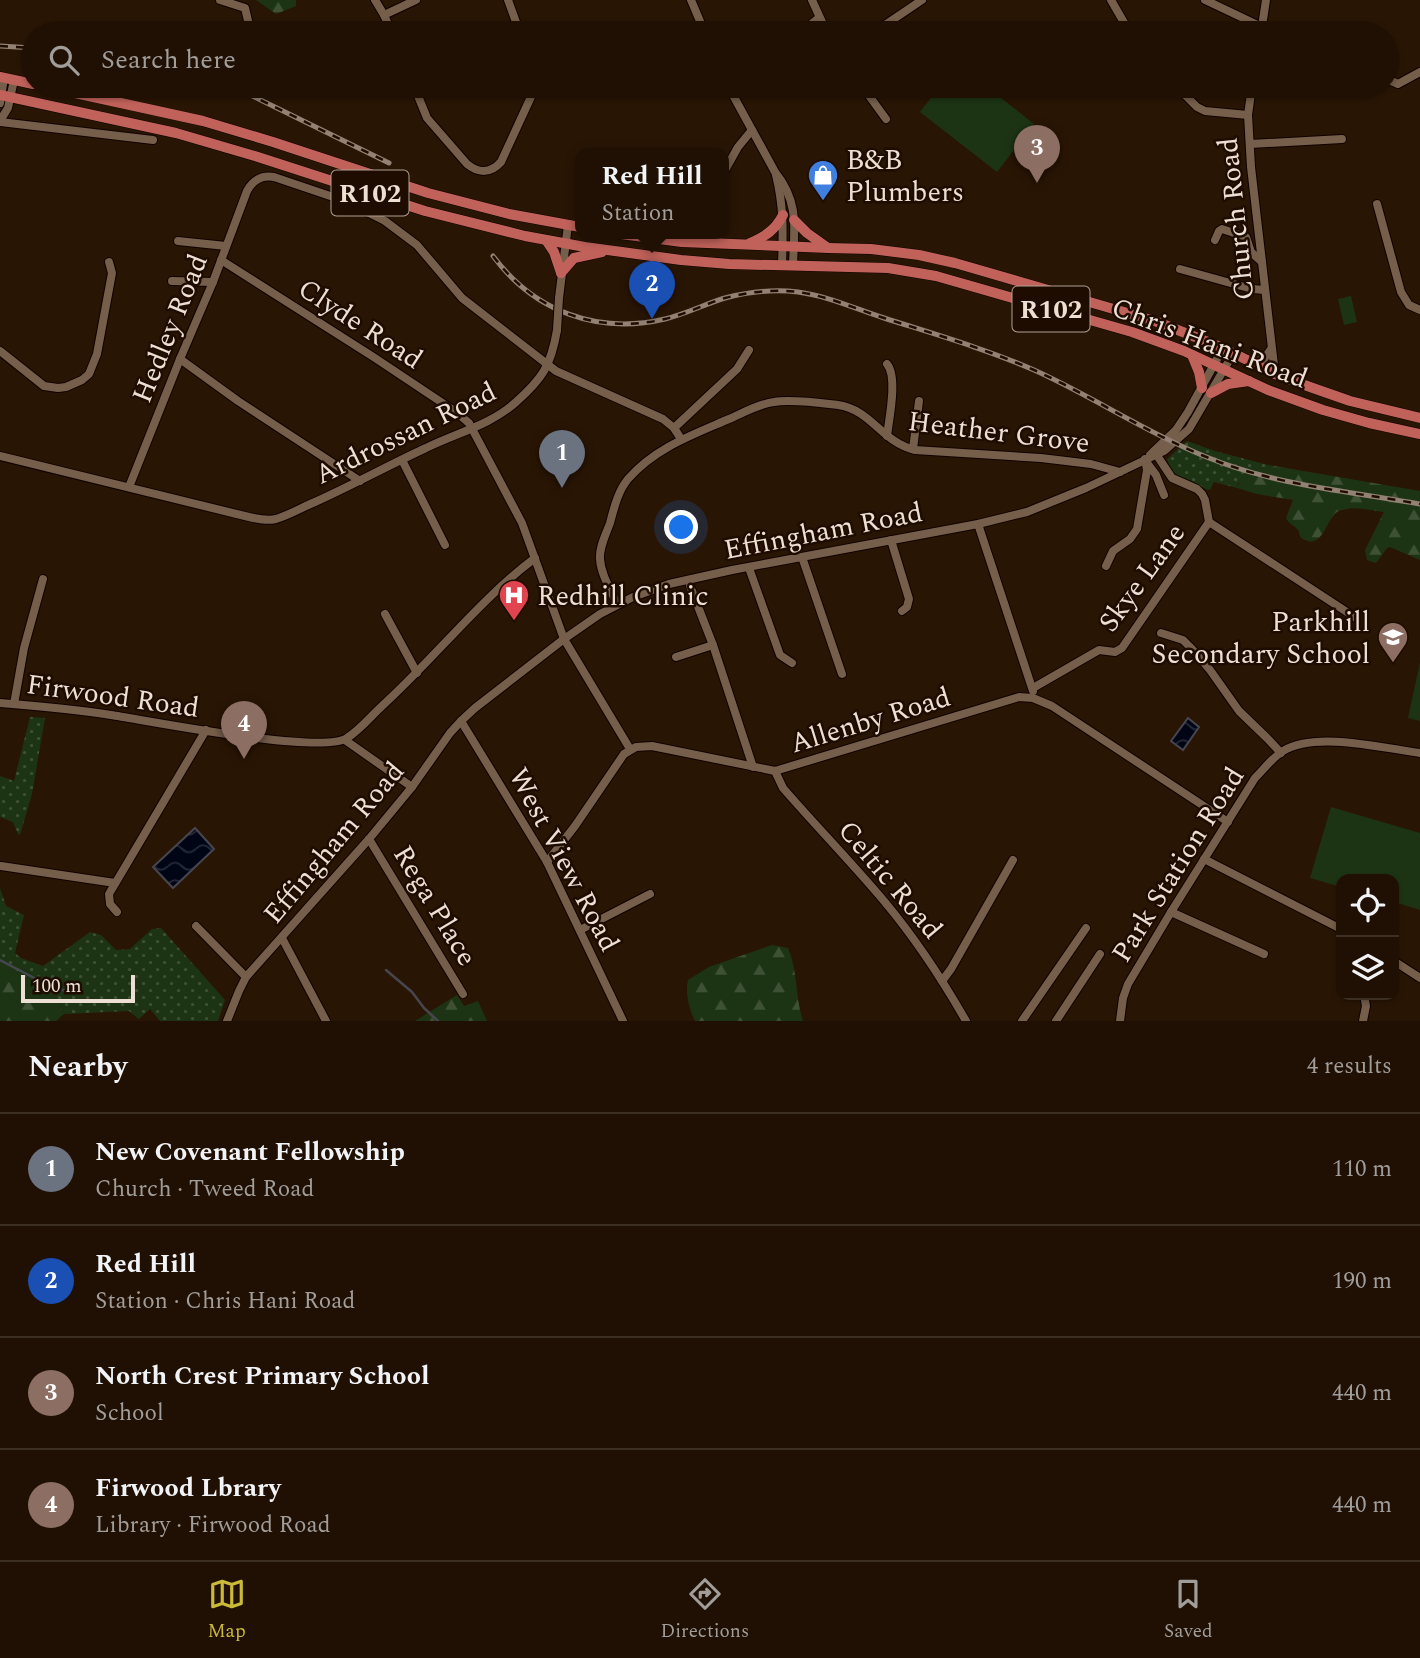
<!DOCTYPE html>
<meta charset="utf-8">
<style>
:root{--surface:#1f1003;--page:#27190d;--text:#f1f3f6;--muted:#a19d9a;--line:#3c3025;--accent:#cbba39}
body{margin:0;font-family:Spectral,serif;background:var(--page);color:var(--text)}
.controls{position:absolute;right:21px;bottom:21px;display:grid;overflow:hidden;border-radius:14px;box-shadow:0 2px 5px #0004}
.controls button{width:63px;height:63px;display:grid;place-items:center;padding:0;border:0;border-bottom:2px solid var(--line);background:var(--surface);color:var(--text);font:35px sans-serif}
.scale{position:absolute;left:21px;bottom:18px;width:114px;box-sizing:border-box;padding-left:7px;border:4px solid #eddfd4;border-top:0;font-size:19px;line-height:24px;white-space:nowrap;color:#eddfd4;-webkit-text-stroke:5px #1f0c00;paint-order:stroke}
.you{position:absolute;left:682px;top:528px;width:24px;height:24px;margin:-18px;border:5px solid #fff;border-radius:50%;background:#1a73e8;box-shadow:0 0 0 10px #1a73e833}
.badge{display:grid;place-items:center;width:46px;height:46px;border-radius:50%;background:var(--accent);color:#fff;font-size:23px;font-weight:700}
.pin{position:absolute;translate:-50% -58px;filter:drop-shadow(0 2px 4px #0008)}
.pin::after{content:'';position:absolute;top:37px;width:24px;height:21px;background:inherit;clip-path:polygon(0 0,100% 0,50% 100%)}
.popup{position:absolute;left:575px;top:148px;width:154px;height:91px;box-sizing:border-box;display:grid;place-content:center;border-radius:14px;background:var(--surface);filter:drop-shadow(0 2px 5px #0005);font-size:23px;white-space:nowrap;color:var(--muted)}
.popup b{font-size:26px;color:var(--text)}
.popup::after{content:'';position:absolute;left:50%;top:100%;margin-left:-14px;border:14px solid transparent;border-top-color:var(--surface)}
.list{margin:0;padding:0;list-style:none}
h2{display:flex;justify-content:space-between;align-items:center;height:91px;margin:0;padding:0 28px;font-size:30px}
h2 small{font-size:23px;font-weight:400;color:var(--muted)}
.list li{display:grid;grid-template-columns:46px 1fr auto;gap:21px;align-items:center;box-sizing:border-box;height:112px;padding:0 28px;border-top:2px solid var(--line)}
.list b{display:block;font-size:26px;white-space:nowrap}
.list p{margin:0;font-size:23px;white-space:nowrap;color:var(--muted)}
.list em{font-size:23px;font-style:normal;color:var(--muted)}
.icon{flex:none;width:38px;height:38px;fill:none;stroke:currentColor;stroke-width:2;stroke-linecap:round;stroke-linejoin:round}
.map{position:relative;flex:none;width:1420px;height:1021px;overflow:hidden}
.search{position:absolute;background:var(--surface);box-shadow:0 2px 5px #0004;left:21px;right:21px;top:21px;height:77px;display:flex;align-items:center;gap:18px;box-sizing:border-box;padding:0 24px;border-radius:38px;color:var(--muted);font-size:26px}
.sheet{height:539px;background:var(--surface)}
nav{display:flex;justify-content:space-around;align-items:center;box-sizing:border-box;height:98px;border-top:2px solid var(--line);background:var(--surface);font-size:19px;color:var(--muted)}
nav a{display:grid;justify-items:center;gap:4px}
nav .on{color:var(--accent)}
.map>svg:first-child{display:block}
</style>
<div class="map">
<svg width="1420" height="1021" viewBox="0 0 1420 1021">
<defs>
<pattern id="grass-dots" width="8" height="8" patternUnits="userSpaceOnUse" patternTransform="scale(1.75)"><rect width="8" height="8" fill="#1d3414"/><path d="M2 2h.1M6 6h.1" fill="none" stroke="#3e5135" stroke-width="1.8" stroke-linecap="round"/></pattern>
<pattern id="forest-firs" width="22" height="20" patternUnits="userSpaceOnUse" patternTransform="scale(1.75)"><rect width="22" height="20" fill="#1d3414"/><path d="M5 1l3.5 6h-7zM16 11l3.5 6h-7z" fill="#3e5135"/></pattern>
<pattern id="water-waves" width="16" height="10" patternUnits="userSpaceOnUse" patternTransform="scale(1.75)"><rect width="16" height="10" fill="#000516"/><path d="M0 5q4-4 8 0t8 0" fill="none" stroke="#262937"/></pattern>
</defs>
<rect width="100%" height="100%" fill="#291504"/>
<g fill="url(#grass-dots)">
<path d="M1187 441 1215 451 1268 465C1264 478 1250 480 1238 483L1237 488 1214 482 1210 490C1202 489 1200 485 1194 482 1179 475 1172 477 1167 459Z"/>
<path d="M30 717 45 718 32 794 20 835 18 834 13 822 0 817V776L14 781Z"/>
<path d="M0 888 6 906 24 915 15 953 21 958 43 966 90 932 101 935 116 950 130 949 152 929 161 928 225 1000 218 1021H160L150 1009 139 1019 129 1011 64 1014 49 988 0 966Z"/>
</g>
<g fill="url(#forest-firs)">
<path d="M256 0H296V6L276 14Z"/>
<path d="M1268 465 1420 491V560L1390 547 1387 548 1376 563 1367 560 1365 550 1384 512C1369 510 1353 505 1339 511 1326 516 1324 551 1303 539 1298 536 1301 535 1298 530 1294 525 1289 524 1286 518L1293 500 1257 494 1237 488C1242 471 1259 486 1268 465Z"/>
<path d="M772 945 788 948C798 971 795 997 803 1021H695C689 1008 685 993 688 980L709 967Z"/>
<path d="M0 966 49 988 64 1014 56 1021H0Z"/>
<path d="M457 995 464 1006 478 1001 487 1021H415Z"/>
</g>
<g fill="#1d3414">
<path d="M940 86H986L1034 124 997 172 920 112Z"/>
<path d="M1351 296 1357 322 1344 325 1338 299Z"/>
<path d="M1420 662V721L1408 718Z"/>
<path d="M1331 807 1420 833V910L1394 902V879H1341V887L1310 878Z"/>
</g>
<g fill="url(#water-waves)" stroke="#47464f" stroke-width="2">
<path d="M1188 718 1199 727 1183 750 1171 741Z"/>
<path d="M195 828 214 849 173 888 153 867Z"/>
</g>
<g fill="none" stroke-linecap="round" stroke-linejoin="round">
<g stroke="#47464f" stroke-width="2.5">
<path d="M0 960 38 980 65 991"/>
<path d="M386 970 412 992 424 1008 438 1021"/>
</g>
<g stroke="#100200" stroke-width="10">
<g id="minor">
<path d="M220 0 245 8 250 29 253 33"/>
<path d="M375 0 384 15 392 33"/>
<path d="M508 0 520 33"/>
<path d="M691 0 705 33"/>
<path d="M812 0 827 33"/>
<path d="M1111 0 1130 33"/>
<path d="M1205 0 1262 27 1279 33"/>
<path d="M384 15 416 0"/>
<path d="M800 33 819 18"/>
<path d="M873 33 922 0"/>
<path d="M1261 33 1266 0"/>
<path d="M1387 79 1398 84 1420 72"/>
<path d="M414 86 427 118 467 164C479 174 491 173 501 162L536 86"/>
<path d="M728 86 775 172C800 203 794 229 793 266"/>
<path d="M862 86 886 119"/>
<path d="M1176 86 1197 107 1205 111 1248 115"/>
<path d="M1252 86 1248 115 1251 167 1275 374"/>
<path d="M0 103 4 78"/>
<path d="M0 121 8 108 14 80"/>
<path d="M0 122 153 140"/>
<path d="M1250 144 1342 139"/>
<path d="M724 172 738 147 752 130"/>
<path d="M776 175C784 207 783 233 782 265"/>
<path d="M1377 204 1401 292 1409 305 1420 310"/>
<path d="M1215 240 1219 231 1222 229 1246 237 1251 252 1262 262"/>
<path d="M178 241 226 246"/>
<path d="M221 260 375 358 456 412 469 423 522 523 564 639 630 749"/>
<path d="M1180 269 1252 289 1265 290"/>
<path d="M172 281 213 282"/>
<path d="M559 298 568 225"/>
<path d="M0 351 44 386 58 388 66 387 82 380 89 374 97 354 112 273 109 262"/>
<path d="M180 359 238 401 360 481"/>
<path d="M1249 362 1264 359 1271 349"/>
<path d="M674 428 737 369 749 350"/>
<path d="M887 436C889 419 898 377 887 364"/>
<path d="M913 449 919 401"/>
<path d="M1154 451 1172 478 1197 489 1202 494 1205 500 1209 522 1356 618"/>
<path d="M1150 455 1176 430 1188 412 1223 348"/>
<path d="M0 456 249 517C258 519 267 521 276 519 289 515 303 507 315 502 353 485 389 465 426 448 456 433 491 425 516 402 542 379 551 366 557 330"/>
<path d="M402 460 445 545"/>
<path d="M1147 463 1156 475 1164 495"/>
<path d="M129 487 180 359 213 282 247 191C253 180 261 175 274 177L345 201 385 221 417 245 462 298 556 371 663 419 674 428 681 439"/>
<path d="M978 524 1033 691"/>
<path d="M891 540 909 599 907 607 902 611"/>
<path d="M802 557 842 674"/>
<path d="M1106 566 1113 551 1130 539 1137 529 1147 470 1145 459"/>
<path d="M749 568 780 655 792 663"/>
<path d="M690 586 713 645 753 767"/>
<path d="M617 604C611 590 601 575 600 559 599 547 606 534 610 523 614 508 618 491 628 479 655 448 692 435 729 419 743 413 758 404 774 402 791 399 821 403 838 405 872 410 881 442 915 450L1041 458 1091 464 1120 472"/>
<path d="M385 614 417 673"/>
<path d="M1161 633 1183 640 1192 649 1210 670 1239 711 1267 738 1281 753"/>
<path d="M676 657 713 645"/>
<path d="M1033 688 1099 650 1115 652 1122 648 1209 522"/>
<path d="M0 703C37 706 74 709 111 715 150 721 322 755 347 738 360 730 371 716 382 706 435 658 478 601 535 558"/>
<path d="M14 704 24 648 43 579"/>
<path d="M461 721 547 862 623 1021"/>
<path d="M345 740 412 787"/>
<path d="M775 771 783 788C816 826 851 862 884 901 915 938 942 979 966 1021"/>
<path d="M369 839 463 994"/>
<path d="M1204 859 1341 929"/>
<path d="M547 862 575 826 624 754 636 747 652 746 775 771 1019 697 1033 698 1052 706 1228 822"/>
<path d="M1 866 115 883"/>
<path d="M117 912 110 904 109 894 206 730"/>
<path d="M1171 912 1264 954"/>
<path d="M196 926 246 977"/>
<path d="M580 930 650 894"/>
<path d="M282 938 326 1021"/>
<path d="M1394 961 1420 978"/>
<path d="M942 981 951 969 1013 860"/>
<path d="M227 1021 239 991 246 977 369 839 412 787 450 733 461 721 475 708 564 639 600 614 633 597 669 584 732 570 978 524 1027 512 1086 488 1164 451 1189 429 1233 354"/>
<path d="M1022 1021 1086 928"/>
<path d="M1056 1021 1100 954"/>
<path d="M1120 1021 1123 998 1128 984 1171 912 1255 778C1264 769 1272 758 1283 751 1315 731 1383 748 1420 753"/>
<path d="M1363 1021 1366 1006 1364 995"/>
</g>
</g>
<g stroke="#100200" stroke-width="11">
<g id="major">
<path d="M0 77 33 84"/>
<path d="M43 86 203 121 273 142 428 193 509 214 580 227"/>
<path d="M0 95 176 133 258 157 425 211 525 236 585 247 681 260 729 264 888 268 936 276 1132 332 1184 351 1268 390 1323 410 1369 423 1420 434"/>
<path d="M794 220 807 233 828 248"/>
<path d="M613 233 682 242 828 248 871 249 919 255 955 263 1155 321 1223 348 1275 374 1310 387 1350 401 1420 418"/>
<path d="M546 240 554 252 561 273"/>
<path d="M750 243C766 236 775 230 783 215"/>
<path d="M561 273 574 258 602 252"/>
<path d="M1192 355 1199 372 1202 388"/>
<path d="M1211 393 1228 384 1249 381"/>
</g>
</g>
<use href="#minor" stroke="#755e4a" stroke-width="8"/>
<use href="#major" stroke="#c1625a" stroke-width="10"/>
<g stroke="#938274" stroke-width="5">
<g id="rail">
<path d="M0 46 33 48"/>
<path d="M232 86 389 163"/>
<path d="M493 256C534 311 597 335 665 319 686 314 705 304 725 298 748 292 774 289 798 292 828 296 856 309 884 318 934 334 986 349 1034 370 1092 396 1145 432 1204 456 1273 485 1347 491 1420 504"/>
</g>
</g>
<use href="#rail" stroke="#1f0c00" stroke-width="2.5" stroke-dasharray="8" stroke-linecap="butt"/>
<g stroke="#100200" stroke-width="10" stroke-linecap="butt">
<path id="minor-bridge" d="M557 330 559 298"/>
</g>
<use href="#minor-bridge" stroke="#755e4a" stroke-width="8"/>
</g>
<defs>
<g id="shop-pin" transform="scale(1.575)"><path d="M0 17L-7.5 6A9.5 9.5 0 1 1 7.5 6Z" fill="#3f7fe0" stroke="#1f0c00"/><path d="M-5-2.5h2.3a2.7 3.5 0 0 1 5.4 0H5L5.5 6h-11ZM-1.5-2.5h3a1.5 2.3 0 0 0-3 0Z" fill="#fff"/></g>
<g id="hospital-pin" transform="scale(1.575)"><path d="M0 17L-7.5 6A9.5 9.5 0 1 1 7.5 6Z" fill="#e0444e" stroke="#1f0c00"/><path d="M-5-5h3v3.5h4V-5h3V5h-3V1.5h-4V5h-3Z" fill="#fff"/></g>
<g id="school-pin" transform="scale(1.575)"><path d="M0 17L-7.5 6A9.5 9.5 0 1 1 7.5 6Z" fill="#8d6e63" stroke="#1f0c00"/><path d="M0-5L7-2L0 1L-7-2ZM-4 1L0 2.5L4 1V4Q0 6-4 4Z" fill="#fff"/></g>
</defs>
<g fill-rule="evenodd">
<use href="#shop-pin" x="823" y="175"/>
<use href="#hospital-pin" x="514" y="595"/>
<use href="#school-pin" x="1393" y="637"/>
</g>
<g text-anchor="middle" stroke-width="5" stroke-linejoin="round" paint-order="stroke">
<g fill="#1f0c00" stroke="#afa094" stroke-width="2">
<rect x="331.5" y="170.5" width="77" height="45" rx="5"/>
<rect x="1012.5" y="286.5" width="77" height="45" rx="5"/>
</g>
<g font-size="26" font-weight="bold" fill="#eddfd4">
<text x="370" y="202">R102</text>
<text x="1051" y="318">R102</text>
</g>
<g font-size="28" fill="#eddfd4" stroke="#1f0c00" text-anchor="start">
<text x="846" y="169">B&amp;B<tspan x="846" dy="32">Plumbers</tspan></text>
<text x="537" y="605">Redhill Clinic</text>
<text x="1370" y="631" text-anchor="end">Parkhill<tspan x="1370" dy="32">Secondary School</tspan></text>
</g>
<g font-size="28" fill="#eddfd4" stroke="#1f0c00">
<text transform="translate(1235 219) rotate(-96)" y="10">Church Road</text>
<text transform="translate(361 323) rotate(33)" y="10">Clyde Road</text>
<text transform="translate(169 328) rotate(-68)" y="10">Hedley Road</text>
<text transform="translate(1210 342) rotate(21)" y="10">Chris Hani Road</text>
<text transform="translate(999 431) rotate(7)" y="10">Heather Grove</text>
<text transform="translate(405 432) rotate(-26)" y="10">Ardrossan Road</text>
<text transform="translate(823 530) rotate(-11)" y="10">Effingham Road</text>
<text transform="translate(1141 577) rotate(-54)" y="10">Skye Lane</text>
<text transform="translate(113 695) rotate(8)" y="10">Firwood Road</text>
<text transform="translate(870 719) rotate(-17)" y="10">Allenby Road</text>
<text transform="translate(333 842) rotate(-50)" y="10">Effingham Road</text>
<text transform="translate(565 859) rotate(62)" y="10">West View Road</text>
<text transform="translate(1177 864) rotate(-58)" y="10">Park Station Road</text>
<text transform="translate(891 879) rotate(50)" y="10">Celtic Road</text>
<text transform="translate(436 905) rotate(59)" y="10">Rega Place</text>
</g>
</g>
</svg>
<div class="controls">
<button><svg class="icon" aria-label="locate" viewBox="0 0 24 24"><circle cx="12" cy="12" r="6"/><path d="M12 2v4M12 18v4M2 12h4M18 12h4"/></svg></button>
<button><svg class="icon" aria-label="layers" viewBox="0 0 24 24"><path d="M12 4l9 5-9 5-9-5zM3 14l9 5 9-5"/></svg></button>
</div>
<div class="scale">100 m</div>
<div class="you"></div>
<div class="pin badge" style="left:562px;top:488px;background:#6b7280">1</div>
<div class="pin badge" style="left:652px;top:319px;background:#1a4fb4">2</div>
<div class="popup"><b>Red Hill</b>Station</div>
<div class="pin badge" style="left:1037px;top:183px;background:#8d6e63">3</div>
<div class="pin badge" style="left:244px;top:759px;background:#8d6e63">4</div>
<div class="search"><svg class="icon" aria-label="search" viewBox="0 0 24 24"><circle cx="10" cy="10" r="6"/><path d="M15 15l6 6"/></svg>Search here</div>
</div>
<section class="sheet">
<h2>Nearby<small>4 results</small></h2>
<ul class="list">
<li><span class="badge" style="background:#6b7280">1</span><div><b>New Covenant Fellowship</b><p>Church · Tweed Road</p></div><em>110 m</em></li>
<li><span class="badge" style="background:#1a4fb4">2</span><div><b>Red Hill</b><p>Station · Chris Hani Road</p></div><em>190 m</em></li>
<li><span class="badge" style="background:#8d6e63">3</span><div><b>North Crest Primary School</b><p>School</p></div><em>440 m</em></li>
<li><span class="badge" style="background:#8d6e63">4</span><div><b>Firwood Lbrary</b><p>Library · Firwood Road</p></div><em>440 m</em></li>
</ul>
</section>
<nav>
<a class="on"><svg class="icon" aria-label="map" viewBox="0 0 24 24"><path d="M3 6l6-2 6 2 6-2v14l-6 2-6-2-6 2zM9 4v14M15 6v14"/></svg>Map</a>
<a><svg class="icon" aria-label="directions" viewBox="0 0 24 24"><path d="M12 3l9 9-9 9-9-9zM9 14v-3h6M13 9l2 2-2 2"/></svg>Directions</a>
<a><svg class="icon" aria-label="saved" viewBox="0 0 24 24"><path d="M7 4h10v16l-5-4-5 4z"/></svg>Saved</a>
</nav>
